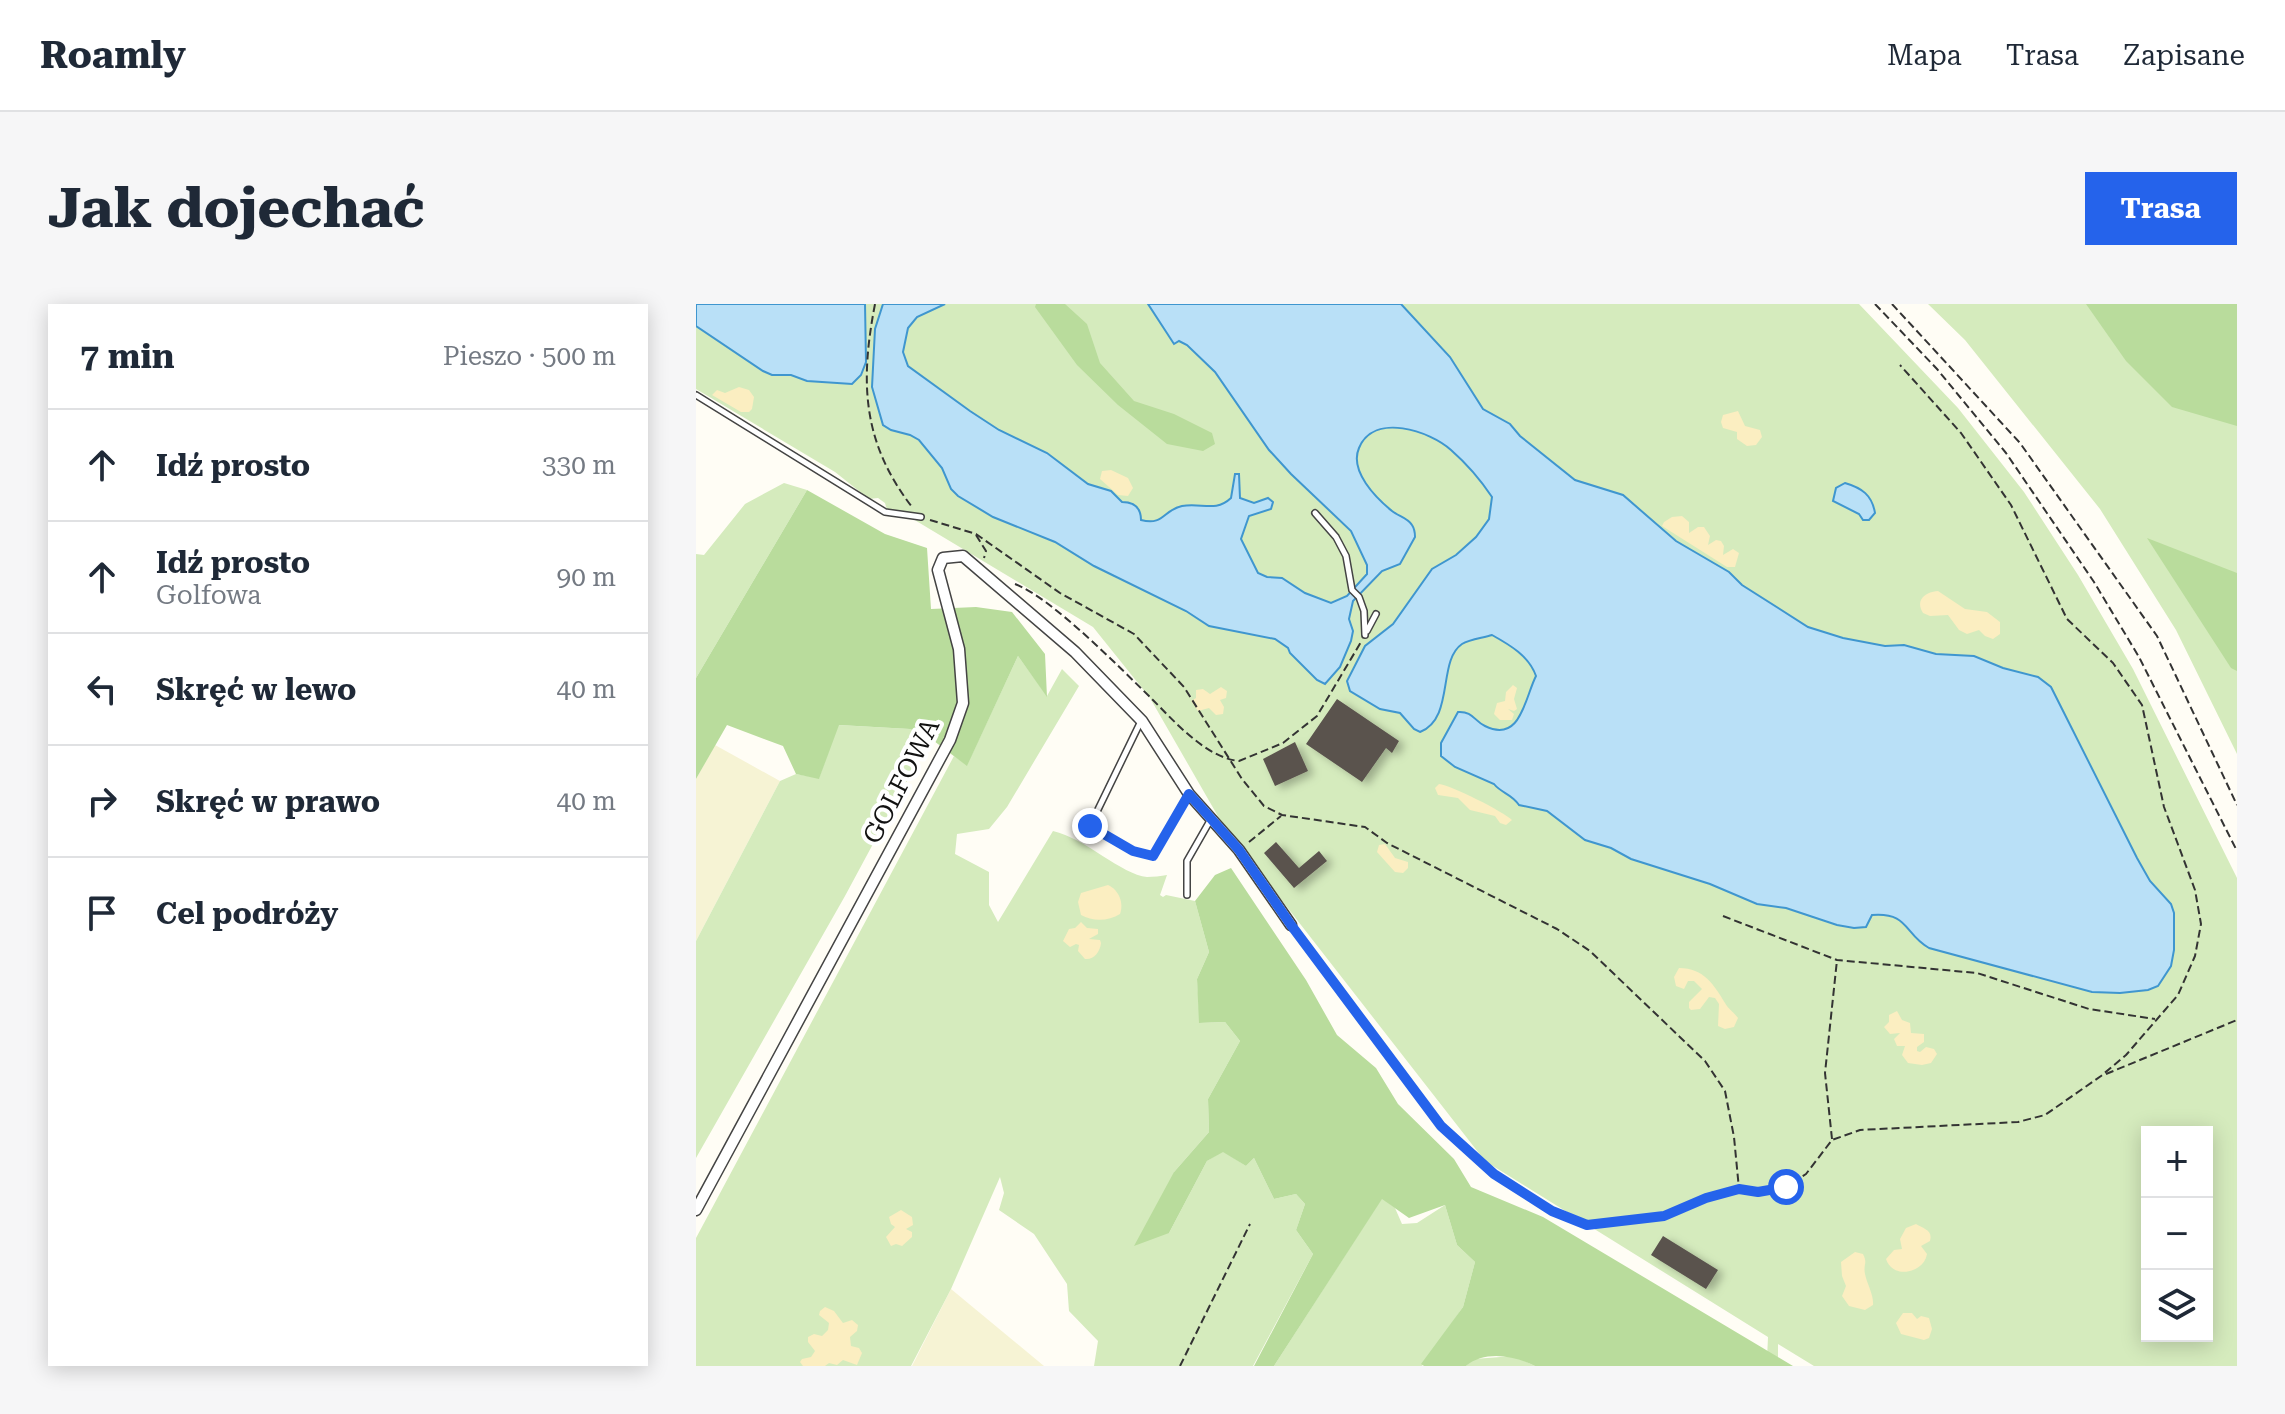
<!DOCTYPE html>
<html lang="pl">
<meta charset="utf-8">
<style>
:root{--surface:#fff;--page:#f6f6f7;--text:#1f2937;--muted:#747a83;--line:#e0e1e3;--accent:#2563eb}
body{margin:0;font-family:"Roboto Serif",serif;background:var(--page);color:var(--text)}
.controls{position:absolute;right:24px;bottom:24px;display:grid;overflow:hidden;border-radius:0px;box-shadow:0 4px 20px #0003}
.controls button{width:72px;height:72px;display:grid;place-items:center;padding:0;border:0;border-bottom:2px solid var(--line);background:var(--surface);color:var(--text);font:40px sans-serif}
.stop{position:absolute;width:24px;height:24px;margin:-18px;border:6px solid #2563eb;border-radius:50%;background:#fff}
.stop.end{background:#2563eb;border-color:#fff;box-shadow:0 2px 8px #0008}
.list{margin:0;padding:0;list-style:none}
h2{display:flex;justify-content:space-between;align-items:center;height:104px;margin:0;padding:0 32px;font-size:34px}
h2 small{font-size:26px;font-weight:400;color:var(--muted)}
.list li{display:grid;grid-template-columns:52px 1fr auto;gap:24px;align-items:center;box-sizing:border-box;height:112px;padding:0 32px;border-top:2px solid var(--line)}
.list b{display:block;font-size:30px;white-space:nowrap}
.list p{margin:0;font-size:26px;white-space:nowrap;color:var(--muted)}
.list em{font-size:26px;font-style:normal;color:var(--muted)}
.icon{flex:none;width:44px;height:44px;fill:none;stroke:currentColor;stroke-width:2;stroke-linecap:round;stroke-linejoin:round}
.map{position:relative;flex:none;width:1541px;height:1062px;overflow:hidden;border-radius:0px}
header{display:flex;align-items:center;gap:48px;box-sizing:border-box;height:112px;padding:0 40px;background:var(--surface);border-bottom:2px solid var(--line)}
header strong{font-size:38px}
nav{display:flex;gap:44px;margin-inline-start:auto;font-size:28px}
.intro{display:flex;align-items:center;justify-content:space-between;box-sizing:border-box;height:192px;padding:0 48px}
h1{margin:0;font-size:56px}
.button{padding:20px 36px;border-radius:0px;background:var(--accent);color:#fff;font-size:28px;font-weight:700}
main{display:flex;gap:48px;padding:0 48px}
aside{flex:1;background:var(--surface);border-radius:0px;box-shadow:0 4px 20px #0003}
.map>svg:first-child{display:block}
</style>
<header>
<strong>Roamly</strong>
<nav><a>Mapa</a><a>Trasa</a><a>Zapisane</a></nav>
</header>
<div class="intro"><h1>Jak dojechać</h1><a class="button">Trasa</a></div>
<main>
<aside>
<h2>7 min<small>Pieszo · 500 m</small></h2>
<ul class="list">
<li><svg class="icon" aria-label="ahead" viewBox="0 0 24 24"><path d="M12 20V5M6 11l6-6 6 6"/></svg><div><b>Idź prosto</b></div><em>330 m</em></li>
<li><svg class="icon" aria-label="ahead" viewBox="0 0 24 24"><path d="M12 20V5M6 11l6-6 6 6"/></svg><div><b>Idź prosto</b><p>Golfowa</p></div><em>90 m</em></li>
<li><svg class="icon" aria-label="left" viewBox="0 0 24 24"><path d="M17 20v-9H6M10 6l-5 5 5 5"/></svg><div><b>Skręć w lewo</b></div><em>40 m</em></li>
<li><svg class="icon" aria-label="right" viewBox="0 0 24 24"><path d="M7 20v-9h11M14 6l5 5-5 5"/></svg><div><b>Skręć w prawo</b></div><em>40 m</em></li>
<li><svg class="icon" aria-label="arrive" viewBox="0 0 24 24"><path d="M6 21V4h12l-3 4 3 4H6"/></svg><div><b>Cel podróży</b></div></li>
</ul>
</aside>
<div class="map">
<svg width="1541" height="1062" viewBox="0 0 1541 1062">
<defs>
<filter id="shadow"><feDropShadow dx="6" dy="3.5" stdDeviation="4" flood-color="#0004"/></filter>
</defs>
<rect width="100%" height="100%" fill="#fffdf5"/>
<g fill="#f6f3d4">
<path d="M19 441 84 477 0 637V475Z"/>
<path d="M255 985 348 1062H216Z"/>
</g>
<g fill="#d5ebbd" fill-rule="evenodd">
<path d="M0 0H1163L1262 104 1328 188 1382 271 1437 365 1541 574V1062H1118L1082 1040V1057L1071 1055 1072 1033 789 857 527 521 454 394 397 323 202 206H191L189 199 182 194 173 195 139 168 0 85ZM1451 828H1511V1032H1451Z"/>
<path d="M1232 0H1541V450L1480 326 1404 205 1269 36Z"/>
<path d="M88 179 111 186 0 374V250L8 251 49 200Z"/>
<path d="M322 352 351 392 366 365 383 382 311 503 293 525 261 530 259 550 293 568V601L302 618 357 527C389 534 426 571 451 573 457 573 465 572 471 571L464 591 467 593 470 591 499 597 513 648 501 675 504 719 529 718 544 737 512 795 513 828 478 868 473 929 511 857 527 847 550 862 558 854 578 895 600 890 609 900 600 926 617 950 557 1062H398L402 1037 373 1007 371 980 338 930 303 906 308 889 304 873 255 985 215 1062H0V934L258 452 271 461Z"/>
<path d="M142 421 214 425 234 434 149 592 0 854V637L84 477 100 470 123 474Z"/>
<path d="M686 894 699 904 706 920 721 919 749 901 761 941 779 958 767 1003 726 1062H578Z"/>
<path d="M818 1052 839 1062H770L778 1055Z"/>
</g>
<g fill="#b9dc9c">
<path d="M340 0H369L391 20 404 59 438 97 478 110 516 129 519 140 507 147 471 140 422 101 381 61 339 3Z"/>
<path d="M1390 0H1541V122L1476 103 1430 57Z"/>
<path d="M111 186 189 230 231 244 235 305 280 303 316 308 349 350 351 393 322 352 271 462 234 434 214 425 143 421 123 475 100 470 87 442 31 421 0 475V374Z"/>
<path d="M1451 234 1541 269V367L1535 364Z"/>
<path d="M535 564 610 676 641 731 680 764 702 800 758 855 775 883 847 913 1097 1062H839C819 1052 789 1046 770 1062H728L725 1060 767 1003 779 958 761 941 749 901 713 914 686 895 578 1062H558L617 950 600 926 609 900 600 890 578 895 558 854 550 862 527 848 511 857 473 929 438 942 478 868 513 828 512 795 544 737 529 718 503 719 501 675 513 648 499 597 519 571Z"/>
</g>
<g fill="#fbeec1">
<path d="M43 83 53 86 58 93 56 105 53 108H45L16 91 21 86 29 89Z"/>
<path d="M1042 107 1049 122 1064 126 1066 133 1060 141 1051 142 1041 135V128L1027 124 1025 118 1027 111Z"/>
<path d="M415 166 432 174 437 184 432 192 422 191 404 175 406 167Z"/>
<path d="M986 212 993 218V229L1002 223H1008L1014 232 1012 241 1020 236 1025 237 1028 242 1027 251 1037 245 1043 249 1039 263H1031L966 222 968 218 976 213Z"/>
<path d="M1242 287 1269 305 1291 308 1304 318V330L1297 335 1289 332 1283 326 1271 330 1263 326 1252 311 1234 312 1227 309C1219 296 1229 288 1242 287Z"/>
<path d="M817 381 821 384 818 395 821 405 818 407 812 405 818 410 816 416H804L798 410 801 399 809 397 810 388Z"/>
<path d="M525 383 531 387 530 394 524 396 528 403 527 410 520 411 513 404 502 407 495 397 500 394V386L507 385 514 390Z"/>
<path d="M743 480C755 481 808 508 816 516L810 521 804 519 799 512 774 506 762 494 742 491 739 484Z"/>
<path d="M689 540 699 554 712 558V564L707 569 699 568 681 548 683 541Z"/>
<path d="M412 581C423 586 428 599 424 610 413 617 397 618 385 611L382 598 385 589Z"/>
<path d="M385 618 391 624 402 625V630L393 635 404 636 405 639C404 648 398 656 389 655L382 647 383 641 380 640 374 643 367 637 373 625 379 624Z"/>
<path d="M983 664C1008 664 1018 681 1029 699 1032 705 1038 708 1042 714L1038 723 1029 725 1022 722 1023 700 1019 694 1013 693 1004 705 995 706 993 704V698L1006 685 998 677H992L988 685 980 682 978 673Z"/>
<path d="M1201 707 1206 716 1214 719 1215 729 1228 730V738L1221 743V747L1224 748 1230 743 1238 745 1241 750 1235 759 1226 761 1212 759 1206 751 1209 742H1201L1198 735 1204 729 1194 730 1188 723 1193 718V711Z"/>
<path d="M205 906 216 913 217 921 210 925 216 928V933L206 942 200 940 195 942 190 933 199 923 195 920 193 913Z"/>
<path d="M1220 920C1228 925 1237 926 1234 937L1225 942 1231 950C1228 969 1197 976 1190 955L1198 946 1206 945 1204 935 1210 924Z"/>
<path d="M1159 948 1167 950C1172 960 1167 960 1169 970 1171 980 1178 991 1177 1001L1169 1006 1153 1002 1146 992 1150 982 1146 972 1145 958Z"/>
<path d="M129 1003 138 1007 147 1019 156 1016 162 1021 161 1027 154 1033 155 1042 163 1044 166 1049 161 1061 147 1056 141 1061 133 1059 129 1062H107L104 1058 106 1055 115 1053 119 1047 112 1038V1033L118 1030 126 1032 132 1026 133 1019 123 1011 124 1007Z"/>
<path d="M1207 1009H1216L1221 1015 1225 1012 1233 1014 1236 1025 1233 1034 1228 1036 1205 1030 1200 1019Z"/>
</g>
<g fill="#b9e0f7" stroke="#3f96cf" stroke-width="2">
<path d="M0 0H169L170 58 165 71 156 80 111 77 95 71H76L67 67 0 22Z"/>
<path d="M187 0H249L221 13 212 24 207 48 212 62 274 107 303 126 351 149 392 180 415 187 426 198C438 198 445 203 445 216 468 222 467 206 486 202 505 198 519 209 535 194L539 170H543L544 194 558 199 572 194 577 198 575 205 553 212 545 235 562 269 571 273 586 274 609 289 635 299 651 292 671 270V261L655 227 595 170 573 146 519 68 491 41 483 37 478 40 452 0H705L754 53 787 105 814 120 824 132 879 176 927 191 980 237 1033 268 1046 281 1112 323 1147 334 1189 342 1208 341 1240 350 1278 352 1307 364 1342 373 1355 383 1441 554 1454 577 1475 600 1478 609V646L1475 662 1462 682 1452 686 1424 689 1396 688 1233 644C1208 630 1213 608 1176 611L1170 623 1158 624 1141 621 1090 604 1061 600 1014 580 935 555 915 544 889 536 851 507 823 501C816 490 805 489 798 480L759 463 745 452V439L762 408C777 407 778 417 789 422 825 440 829 393 840 372 833 352 814 341 796 331 787 334 774 335 766 340 741 357 759 414 724 428L718 425 704 409 684 405 654 387 651 377 669 342 697 320 736 265 760 251 780 233 793 215 796 193C784 175 771 160 755 146 734 127 678 108 663 144 653 167 680 194 696 207 702 212 712 214 716 221 718 224 719 229 719 233L704 260 686 267 657 297 653 315 657 327 655 337 644 363 629 380 621 376 594 349 592 344 579 335 513 322 490 307 398 262 359 238 297 213 262 192 255 185 246 164 223 136 214 131 195 126 187 121 176 83 179 25Z"/>
<path d="M1149 179C1166 184 1176 191 1179 209L1173 216H1167L1163 210 1137 197 1140 184Z"/>
</g>
<g fill="#5a524d" filter="url(#shadow)">
<path d="M641 395 703 437 696 449 690 444 666 478 610 440Z"/>
<path d="M599 438 612 467 579 482 567 455Z"/>
<path d="M580 538 603 564 623 547 631 557 598 584 568 549Z"/>
<path d="M967 932 1022 966 1010 985 955 951Z"/>
</g>
<g fill="none" stroke-linecap="round" stroke-linejoin="round">
<g stroke="#444" stroke-width="8">
<g id="service">
<path d="M0 91 189 208 225 213"/>
<path d="M619 209 640 233 650 252 656 286 663 293 668 307 669 331"/>
<path d="M671 327 680 310"/>
<path d="M445 417 394 522 437 547 457 552 492 491"/>
<path d="M491 591V557L515 515"/>
<path d="M596 622 745 822 798 870 856 907 891 921"/>
</g>
</g>
<g stroke="#444" stroke-width="13">
<path id="minor" d="M0 906 254 436 267 399 263 345 242 266 247 254 267 252 379 348 446 417 493 490 543 546 595 621"/>
</g>
<g stroke="#333" stroke-width="2" stroke-dasharray="8 4" stroke-linecap="butt">
<path d="M179 0C164 78 166 138 216 203"/>
<path d="M1179 0 1241 65 1310 149 1398 278 1443 353 1541 547"/>
<path d="M1196 0 1324 139 1461 332 1541 501"/>
<path d="M234 216 280 230 364 289 438 330 488 383 546 475 568 502 586 511 669 523 691 539 861 625 894 647 1009 757 1029 787 1038 833 1043 885"/>
<path d="M280 231 290 247 288 254"/>
<path d="M319 280C356 294 425 365 455 394 477 416 510 454 543 457L587 439 621 412 665 338"/>
<path d="M553 538 585 512"/>
<path d="M1027 612 1141 656 1281 669 1393 705 1459 715"/>
<path d="M1410 770 1541 716"/>
<path d="M1136 835 1129 769 1141 656"/>
<path d="M900 920 968 912 1010 894 1043 885 1062 888 1090 883 1110 870 1136 836 1164 826 1322 818 1349 811 1405 772 1430 751 1482 691 1499 652 1505 620 1499 586 1468 503 1446 401 1417 359 1371 315 1315 201 1265 129 1204 61"/>
<path d="M484 1062 554 920"/>
</g>
<use href="#service" stroke="#fff" stroke-width="5"/>
<use href="#minor" stroke="#fff" stroke-width="10"/>
</g>
<g fill="none" stroke-linecap="round" stroke-linejoin="round">
<path stroke="#2563eb" stroke-width="10" d="M394 522 437 547 457 552 493 490 543 546 595 621 745 822 798 870 856 907 891 921 968 912 1010 894 1043 885 1062 888 1090 883"/>
</g>
<g text-anchor="middle" stroke-width="8" stroke-linejoin="round" paint-order="stroke">
<g font-size="26" fill="#111" stroke="#fff">
<text transform="translate(205 477) rotate(-63)" y="9">GOLFOWA</text>
</g>
</g>
</svg>
<div class="controls">
<button>+</button>
<button>−</button>
<button><svg class="icon" aria-label="layers" viewBox="0 0 24 24"><path d="M12 4l9 5-9 5-9-5zM3 14l9 5 9-5"/></svg></button>
</div>
<div class="stop" style="left:1090px;top:883px"></div>
<div class="stop end" style="left:394px;top:522px"></div>
</div>
</main>
